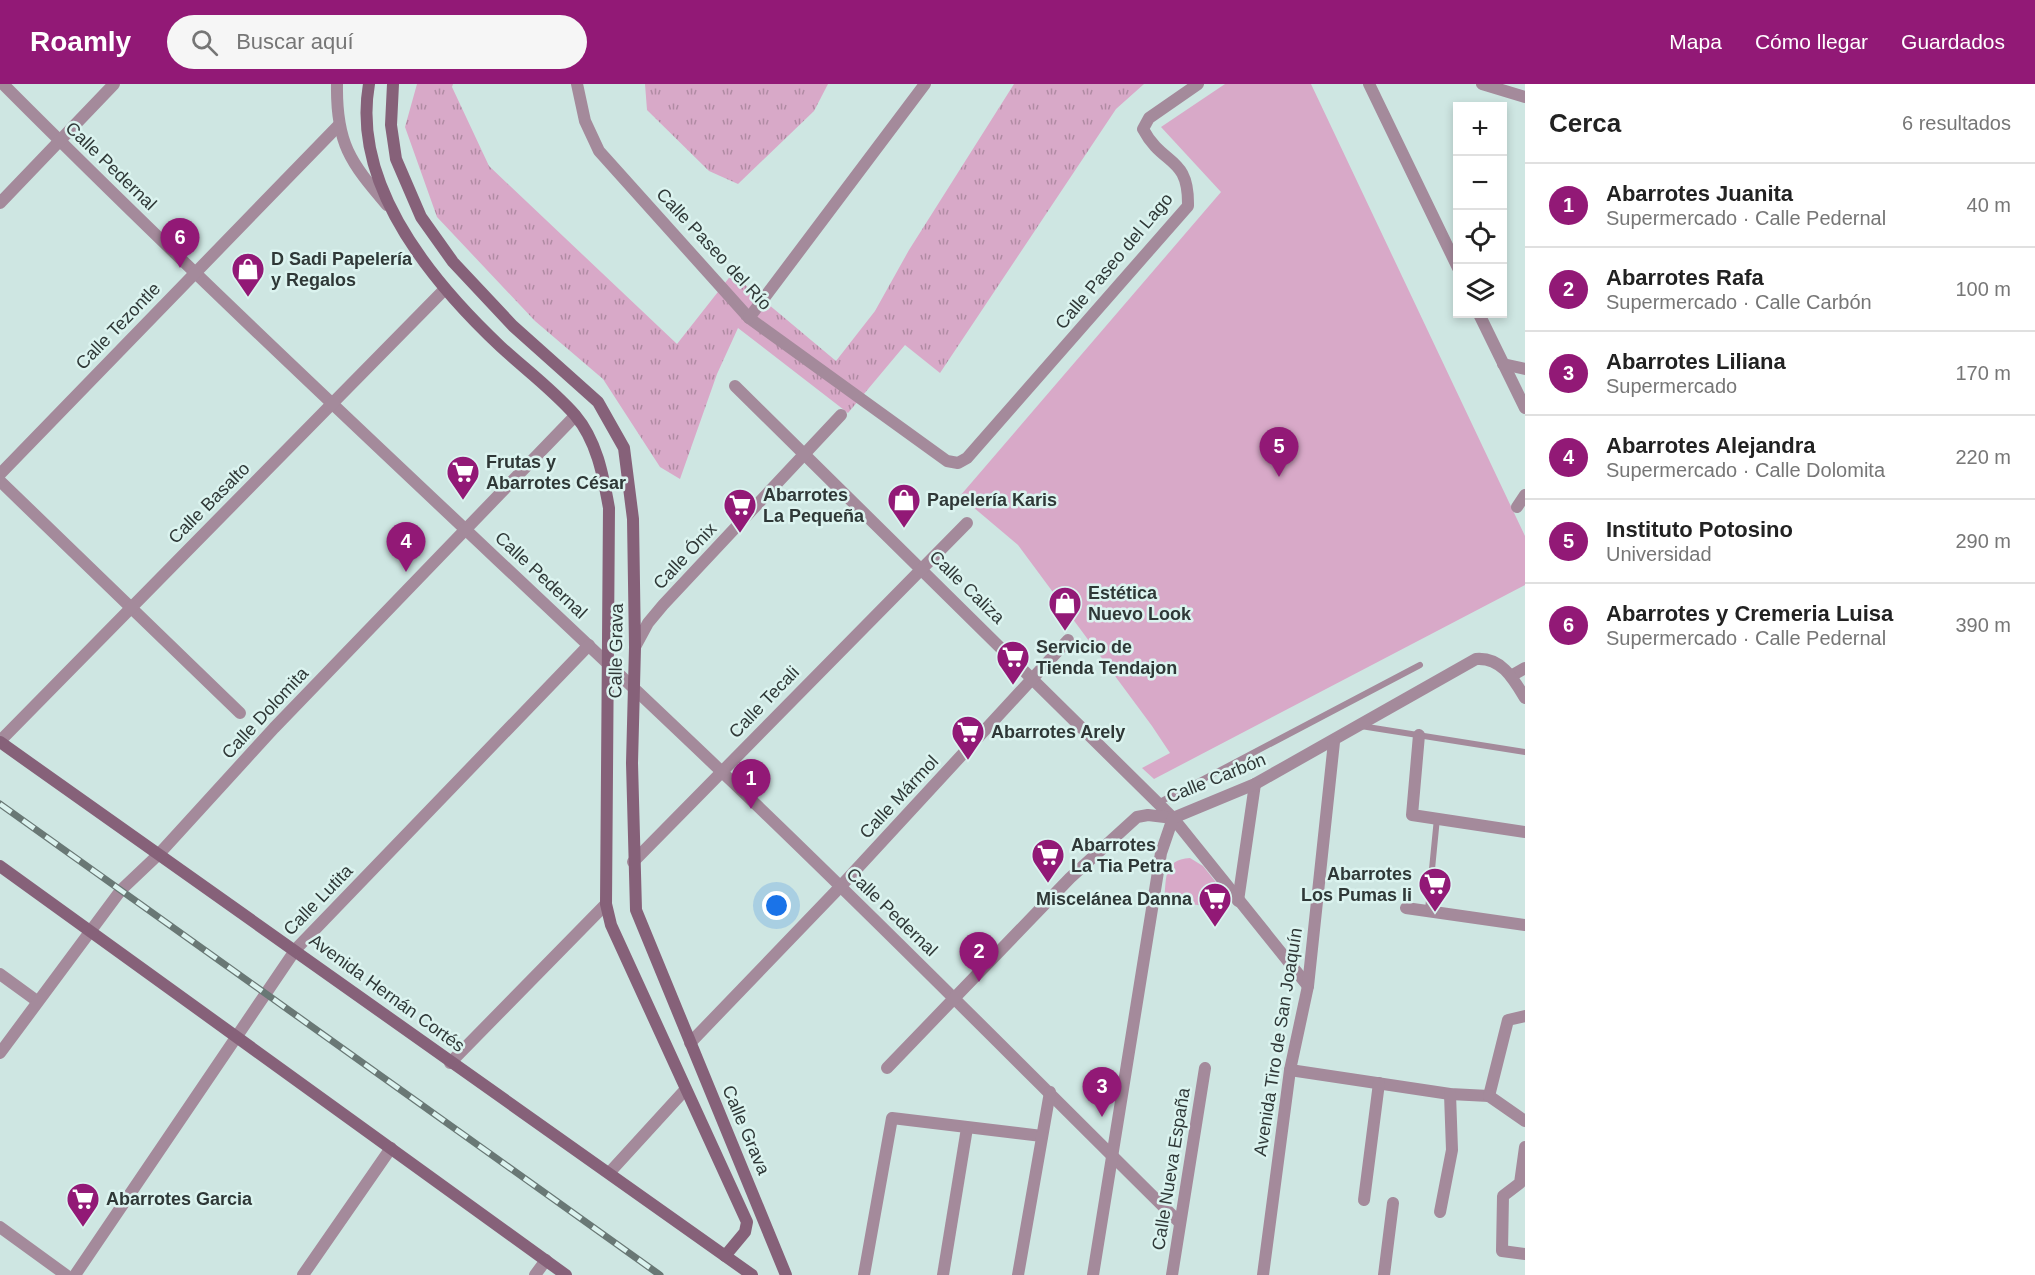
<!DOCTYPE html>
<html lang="es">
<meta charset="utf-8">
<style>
:root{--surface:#fff;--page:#f6f6f6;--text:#222;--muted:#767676;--line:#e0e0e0;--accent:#921976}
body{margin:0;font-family:Arial,sans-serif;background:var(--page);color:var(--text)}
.controls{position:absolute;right:18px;top:18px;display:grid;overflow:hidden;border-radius:0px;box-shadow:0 3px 9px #0003}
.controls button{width:54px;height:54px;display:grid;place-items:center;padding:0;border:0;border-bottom:2px solid var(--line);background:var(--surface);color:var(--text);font:30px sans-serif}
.you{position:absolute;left:777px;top:822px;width:21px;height:21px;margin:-15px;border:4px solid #fff;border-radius:50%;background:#1a73e8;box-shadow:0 0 0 9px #1a73e833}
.badge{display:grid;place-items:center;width:39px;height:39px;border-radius:50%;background:var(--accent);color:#fff;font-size:20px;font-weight:700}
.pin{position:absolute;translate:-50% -50px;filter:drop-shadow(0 2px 3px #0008)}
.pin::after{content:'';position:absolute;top:32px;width:21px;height:18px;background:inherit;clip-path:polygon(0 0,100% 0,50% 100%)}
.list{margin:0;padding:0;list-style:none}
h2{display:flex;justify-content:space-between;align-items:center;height:78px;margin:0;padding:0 24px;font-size:26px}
h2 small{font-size:20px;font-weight:400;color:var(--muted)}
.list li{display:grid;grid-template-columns:39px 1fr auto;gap:18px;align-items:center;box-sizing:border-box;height:84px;padding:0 24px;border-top:2px solid var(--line)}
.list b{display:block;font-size:22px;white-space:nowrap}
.list p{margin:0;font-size:20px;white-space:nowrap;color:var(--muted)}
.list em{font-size:20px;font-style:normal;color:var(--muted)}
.icon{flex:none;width:33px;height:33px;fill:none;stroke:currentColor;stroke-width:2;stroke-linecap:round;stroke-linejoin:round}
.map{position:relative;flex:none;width:1525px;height:1191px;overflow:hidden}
header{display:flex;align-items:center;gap:36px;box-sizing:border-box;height:84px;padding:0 30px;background:var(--accent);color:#fff}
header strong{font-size:28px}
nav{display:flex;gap:33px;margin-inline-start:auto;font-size:21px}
.search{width:420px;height:54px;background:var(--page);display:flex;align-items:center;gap:15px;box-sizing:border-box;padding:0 21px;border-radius:33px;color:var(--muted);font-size:22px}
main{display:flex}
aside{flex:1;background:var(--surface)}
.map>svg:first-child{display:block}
</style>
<header>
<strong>Roamly</strong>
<div class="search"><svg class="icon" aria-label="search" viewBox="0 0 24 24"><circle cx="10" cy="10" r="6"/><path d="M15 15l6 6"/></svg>Buscar aquí</div>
<nav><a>Mapa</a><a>Cómo llegar</a><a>Guardados</a></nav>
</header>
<main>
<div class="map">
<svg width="1525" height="1191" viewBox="0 0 1525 1191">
<defs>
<pattern id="grass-tufts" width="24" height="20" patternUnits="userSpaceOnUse" patternTransform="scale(1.5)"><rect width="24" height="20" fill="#d8a9c8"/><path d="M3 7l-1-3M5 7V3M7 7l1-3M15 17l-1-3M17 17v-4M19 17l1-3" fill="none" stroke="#b08ba3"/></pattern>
</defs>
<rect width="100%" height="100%" fill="#cee6e2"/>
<g fill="url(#grass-tufts)">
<path d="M417 0H453L452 3 489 82 677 260 732 190 836 277 875 227 909 166 1014 0H1144L1116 25 940 289 905 261 848 329 738 244 717 290 680 395 660 383 603 295 535 237 437 133 405 43Z"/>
<path d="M645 0H828L814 27 738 100 709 87 647 26Z"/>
</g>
<g fill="#d8a9c8">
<path d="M1225 0H1311L1525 452V501L1154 695 1142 684 1170 669 1152 642 1018 461 960 412 1221 108 1161 43Z"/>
<path d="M1190 774 1203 782 1219 802 1215 823 1164 817C1167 795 1162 776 1190 774Z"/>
</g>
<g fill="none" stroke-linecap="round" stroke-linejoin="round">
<g stroke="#a48a9b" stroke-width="6">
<path d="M1361 642 1525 668"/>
<path d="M1158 719 1420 581"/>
<path d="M1428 826 1437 734"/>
</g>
<g stroke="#a48a9b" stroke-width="12">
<path d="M3 0C237 235 482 459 722 688 877 835 1027 988 1179 1138"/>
<path d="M337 0C336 59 350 78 387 121"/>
<path d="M577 0 585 37 599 67 749 234 947 377 958 379 967 374 1188 122C1189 71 1163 83 1143 45L1149 34 1198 0"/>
<path d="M1369 0 1458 184"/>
<path d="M1482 0 1525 13"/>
<path d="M0 119 114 0"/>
<path d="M1479 230 1525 324"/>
<path d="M749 234 925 0"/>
<path d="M1503 280 1525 285"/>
<path d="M735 302 1173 734 1308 902"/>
<path d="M0 390 338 42"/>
<path d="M0 397 240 629"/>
<path d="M1517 423 1525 411"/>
<path d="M635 563 648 539 663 521 841 331"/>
<path d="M1511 592 1525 584"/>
<path d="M1419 651 1412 731 1525 748"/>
<path d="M0 657 444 206"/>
<path d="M633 778 967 439"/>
<path d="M1238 817 1255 700"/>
<path d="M1406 824 1525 841"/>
<path d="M0 890 37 917"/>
<path d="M690 959 840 803 1068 556"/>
<path d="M0 969 121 806 159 770 274 644 575 332"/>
<path d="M450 979 606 820"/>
<path d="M887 984 1070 794 1137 733 1148 731 1173 734 1255 700 1476 575C1501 573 1513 594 1525 614"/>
<path d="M1290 986 1450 1010 1489 1012"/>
<path d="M1489 1012 1508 936 1525 932"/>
<path d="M1489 1012 1525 1037"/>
<path d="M1525 1063 1520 1099 1503 1112 1502 1167 1525 1170"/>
<path d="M610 1088 685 1006"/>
<path d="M1364 1116 1379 999"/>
<path d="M1440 1128 1452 1066 1450 1010"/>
<path d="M0 1143 66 1191"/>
<path d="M75 1191 296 865 589 561"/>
<path d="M303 1191 391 1064"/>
<path d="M535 1191 546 1176"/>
<path d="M864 1191 892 1034 1042 1052"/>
<path d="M943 1191 967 1044"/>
<path d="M1018 1191 1050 1008"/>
<path d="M1093 1191 1161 769 1173 734"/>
<path d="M1172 1191 1205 984"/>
<path d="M1263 1191 1290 986 1308 902 1334 658"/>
<path d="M1384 1191 1393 1119"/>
</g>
<g stroke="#866179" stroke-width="12">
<path d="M369 0C351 102 432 198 501 263 525 285 553 306 575 331 597 357 603 391 609 424L606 820 611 841 747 1138 745 1148 725 1172"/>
<path d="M393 0 391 41 396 75 421 133 453 178 513 242 598 318 624 364 633 435 635 563 632 679 636 826 786 1191"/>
<path d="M0 658C250 836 502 1012 752 1191"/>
<path d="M0 782 566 1191"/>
</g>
<g stroke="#697875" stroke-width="7">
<path id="rail" d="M0 720 660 1191"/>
</g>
<use href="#rail" stroke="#dbf3ef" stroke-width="4.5" stroke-dasharray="14" stroke-linecap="butt"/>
</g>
<defs>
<g id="shop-pin" transform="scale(1.725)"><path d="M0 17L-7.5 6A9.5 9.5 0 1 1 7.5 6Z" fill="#921976" stroke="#dbf3ef"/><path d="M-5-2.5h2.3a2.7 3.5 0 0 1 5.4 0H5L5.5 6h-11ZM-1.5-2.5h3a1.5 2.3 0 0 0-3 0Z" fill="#fff"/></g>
<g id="supermarket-pin" transform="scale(1.725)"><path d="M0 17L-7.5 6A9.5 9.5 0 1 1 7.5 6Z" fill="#921976" stroke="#dbf3ef"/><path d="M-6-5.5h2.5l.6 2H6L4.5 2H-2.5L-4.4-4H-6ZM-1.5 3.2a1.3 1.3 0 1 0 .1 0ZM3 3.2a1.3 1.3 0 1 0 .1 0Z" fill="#fff"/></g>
</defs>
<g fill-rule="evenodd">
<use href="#shop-pin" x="248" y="185"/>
<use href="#supermarket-pin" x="463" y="388"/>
<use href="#shop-pin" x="904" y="416"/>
<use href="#supermarket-pin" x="740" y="421"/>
<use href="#shop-pin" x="1065" y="519"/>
<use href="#supermarket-pin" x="1013" y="573"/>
<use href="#supermarket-pin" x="968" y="648"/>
<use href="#supermarket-pin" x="1048" y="771"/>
<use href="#supermarket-pin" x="1435" y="800"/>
<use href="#supermarket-pin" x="1215" y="815"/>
<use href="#supermarket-pin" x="83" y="1115"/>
</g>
<g text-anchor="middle" stroke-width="5" stroke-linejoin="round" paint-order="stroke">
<g font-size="18" fill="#2f3837" stroke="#dbf3ef">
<text transform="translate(111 82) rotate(44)" y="6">Calle Pedernal</text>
<text transform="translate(714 165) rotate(47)" y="6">Calle Paseo del Río</text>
<text transform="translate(1114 177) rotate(-50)" y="6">Calle Paseo del Lago</text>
<text transform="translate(118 242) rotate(-46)" y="6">Calle Tezontle</text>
<text transform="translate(209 419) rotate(-45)" y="6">Calle Basalto</text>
<text transform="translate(685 472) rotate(-47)" y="6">Calle Ónix</text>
<text transform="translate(541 491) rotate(43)" y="6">Calle Pedernal</text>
<text transform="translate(967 503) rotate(44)" y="6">Calle Caliza</text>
<text transform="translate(616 567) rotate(-89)" y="6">Calle Grava</text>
<text transform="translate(764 618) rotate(-46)" y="6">Calle Tecali</text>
<text transform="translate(265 629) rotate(-47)" y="6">Calle Dolomita</text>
<text transform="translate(1216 694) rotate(-22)" y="6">Calle Carbón</text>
<text transform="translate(899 713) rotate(-47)" y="6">Calle Mármol</text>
<text transform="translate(318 816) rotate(-46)" y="6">Calle Lutita</text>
<text transform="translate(892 828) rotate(44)" y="6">Calle Pedernal</text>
<text transform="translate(387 909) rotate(36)" y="6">Avenida Hernán Cortés</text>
<text transform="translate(1278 958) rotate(-81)" y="6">Avenida Tiro de San Joaquín</text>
<text transform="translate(746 1046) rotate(67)" y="6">Calle Grava</text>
<text transform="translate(1171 1085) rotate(-81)" y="6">Calle Nueva España</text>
</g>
<g font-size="18" font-weight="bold" fill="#2f3837" stroke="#dbf3ef" text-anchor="start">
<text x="271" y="181">D Sadi Papelería<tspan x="271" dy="21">y Regalos</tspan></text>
<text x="486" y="384">Frutas y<tspan x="486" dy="21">Abarrotes César</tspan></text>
<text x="763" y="417">Abarrotes<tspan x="763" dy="21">La Pequeña</tspan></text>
<text x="927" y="422">Papelería Karis</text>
<text x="1088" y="515">Estética<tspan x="1088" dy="21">Nuevo Look</tspan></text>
<text x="1036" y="569">Servicio de<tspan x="1036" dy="21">Tienda Tendajon</tspan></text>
<text x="991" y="654">Abarrotes Arely</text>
<text x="1071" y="767">Abarrotes<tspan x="1071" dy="21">La Tia Petra</tspan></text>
<text x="1412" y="796" text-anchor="end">Abarrotes<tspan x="1412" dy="21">Los Pumas Ii</tspan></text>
<text x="1192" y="821" text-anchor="end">Miscelánea Danna</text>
<text x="106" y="1121">Abarrotes Garcia</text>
</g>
</g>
</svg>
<div class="controls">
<button>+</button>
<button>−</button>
<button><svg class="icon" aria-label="locate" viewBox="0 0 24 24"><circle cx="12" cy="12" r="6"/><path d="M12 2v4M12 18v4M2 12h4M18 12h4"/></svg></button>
<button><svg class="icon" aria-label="layers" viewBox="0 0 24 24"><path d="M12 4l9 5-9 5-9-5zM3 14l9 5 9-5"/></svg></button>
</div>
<div class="you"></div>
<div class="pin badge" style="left:751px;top:725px">1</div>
<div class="pin badge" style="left:979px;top:898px">2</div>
<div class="pin badge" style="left:1102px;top:1033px">3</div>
<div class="pin badge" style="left:406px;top:488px">4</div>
<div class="pin badge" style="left:1279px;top:393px">5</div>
<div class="pin badge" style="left:180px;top:184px">6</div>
</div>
<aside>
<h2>Cerca<small>6 resultados</small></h2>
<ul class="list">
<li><span class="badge">1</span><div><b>Abarrotes Juanita</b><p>Supermercado · Calle Pedernal</p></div><em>40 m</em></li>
<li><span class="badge">2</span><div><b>Abarrotes Rafa</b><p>Supermercado · Calle Carbón</p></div><em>100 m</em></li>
<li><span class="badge">3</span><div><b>Abarrotes Liliana</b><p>Supermercado</p></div><em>170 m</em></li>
<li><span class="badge">4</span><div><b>Abarrotes Alejandra</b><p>Supermercado · Calle Dolomita</p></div><em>220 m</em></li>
<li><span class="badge">5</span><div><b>Instituto Potosino</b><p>Universidad</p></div><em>290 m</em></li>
<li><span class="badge">6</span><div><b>Abarrotes y Cremeria Luisa</b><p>Supermercado · Calle Pedernal</p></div><em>390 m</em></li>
</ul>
</aside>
</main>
